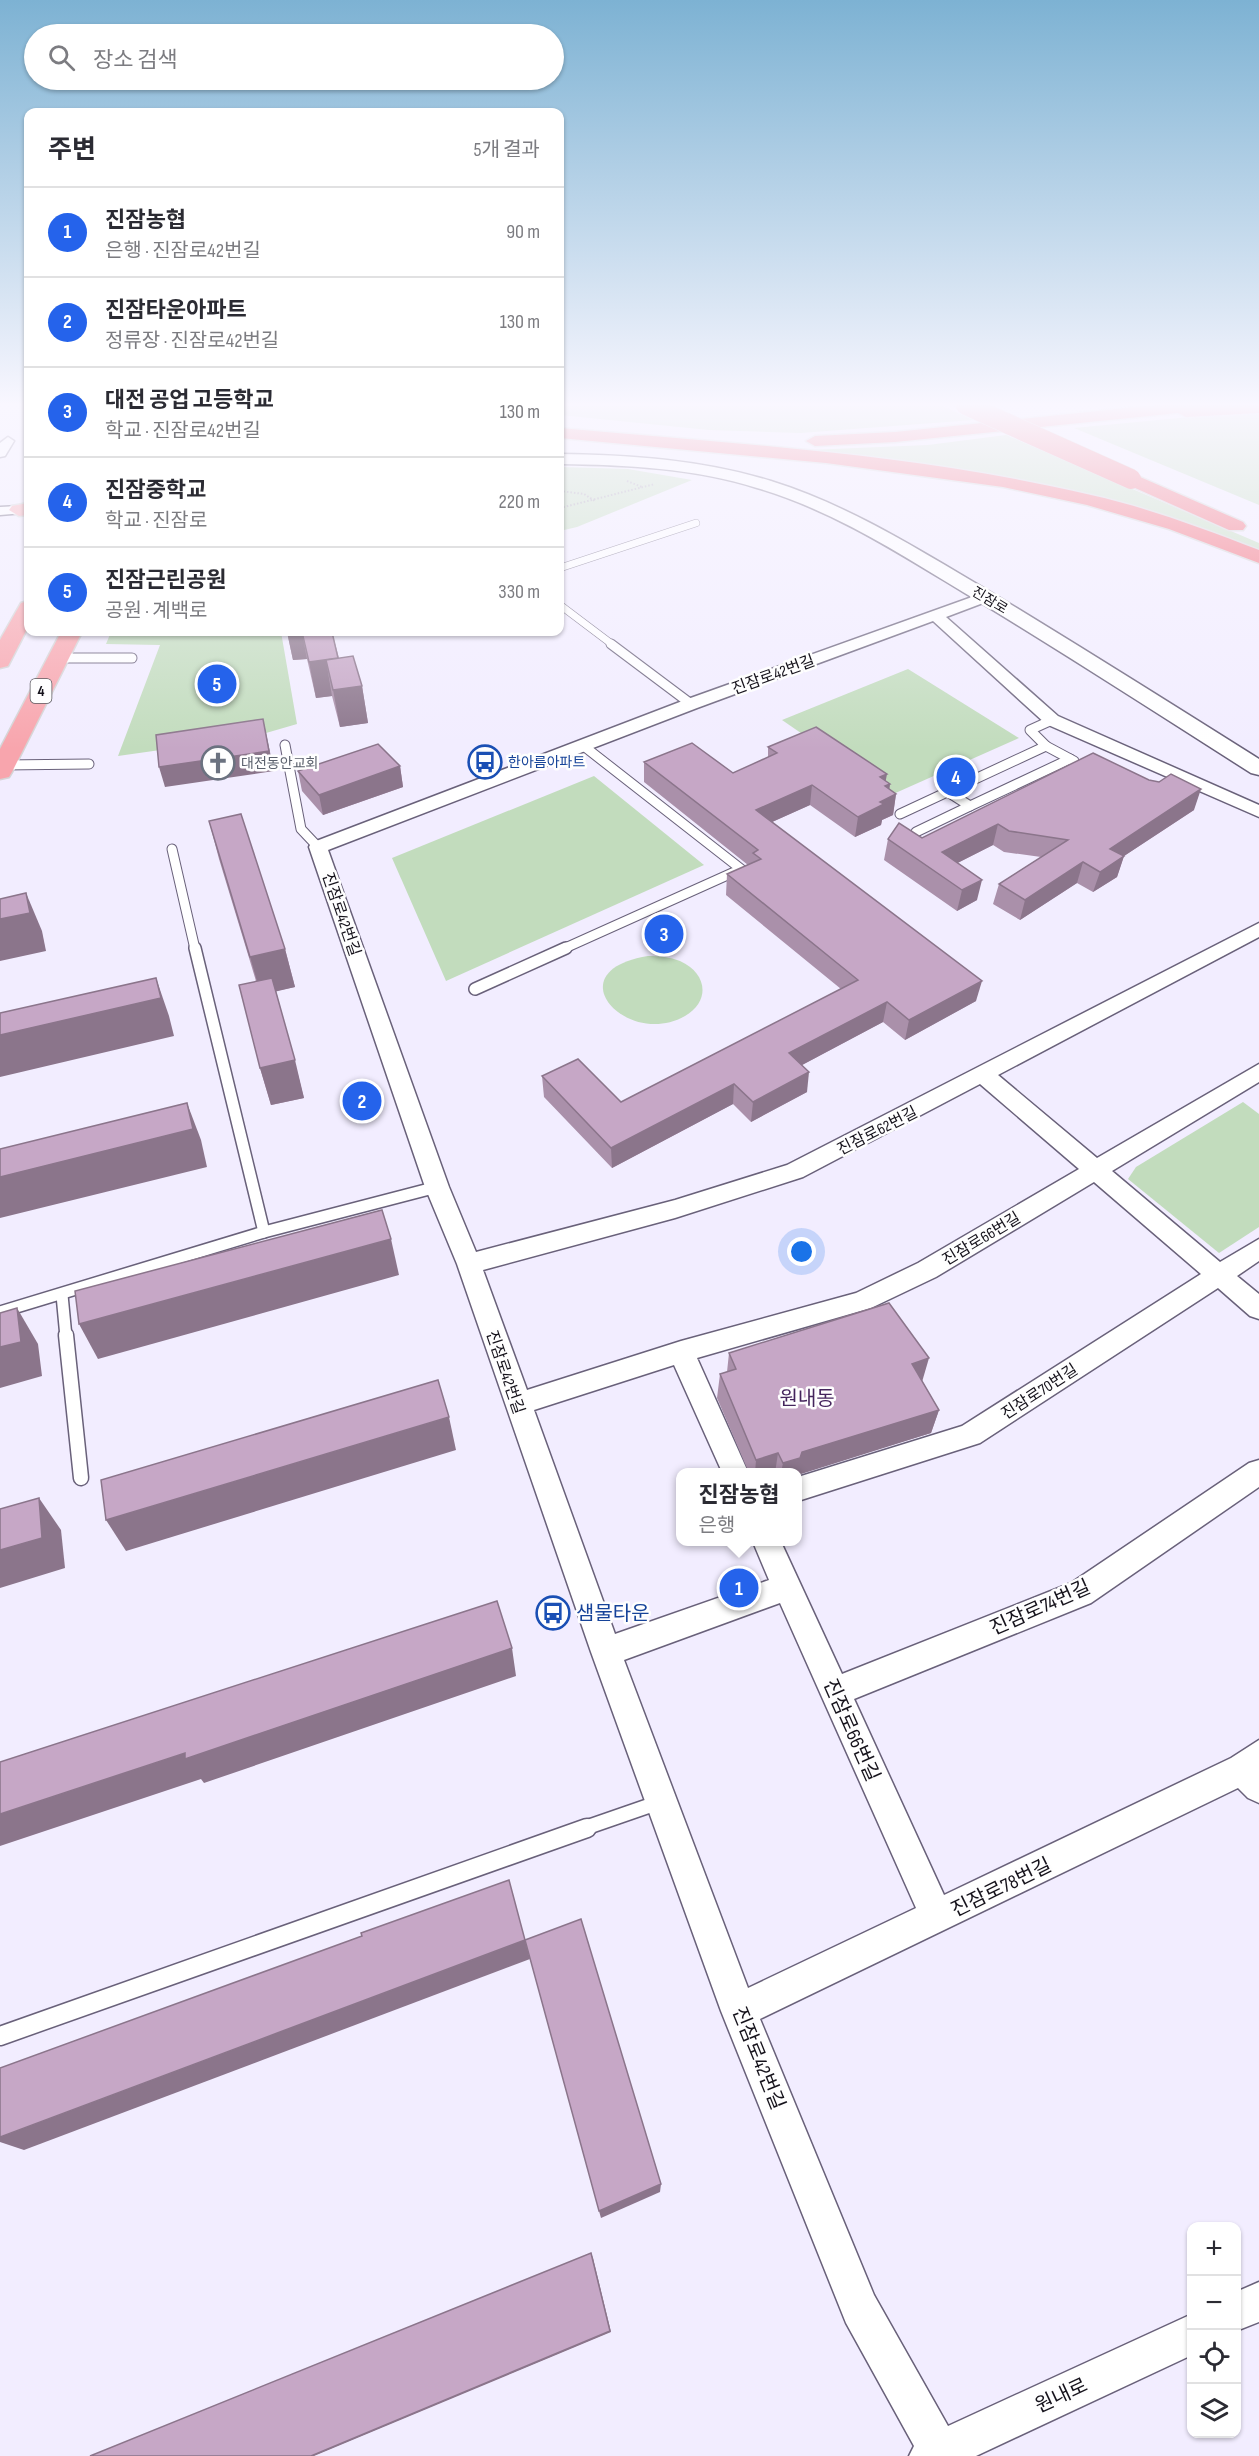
<!DOCTYPE html>
<html lang="ko">
<meta charset="utf-8">
<style>
:root{--surface:#fff;--page:#f2f2f3;--text:#2b2b33;--muted:#7c7c81;--line:#e1e1e2;--accent:#2563eb}
body{margin:0;font-family:"Sofia Sans Condensed","Noto Sans KR",sans-serif;background:var(--page);color:var(--text)}
.controls{position:absolute;right:18px;bottom:18px;display:grid;overflow:hidden;border-radius:12px;box-shadow:0 2px 4px #0004}
.controls button{width:54px;height:54px;display:grid;place-items:center;padding:0;border:0;border-bottom:2px solid var(--line);background:var(--surface);color:var(--text);font:30px sans-serif}
.you{position:absolute;left:802px;top:1252px;width:21px;height:21px;margin:-15px;border:4px solid #fff;border-radius:50%;background:#1a73e8;box-shadow:0 0 0 9px #1a73e833}
.badge{display:grid;place-items:center;width:39px;height:39px;border-radius:50%;background:var(--accent);color:#fff;font-size:20px;font-weight:700}
.pin{position:absolute;translate:-50% -50%;border:3px solid #fff;box-shadow:0 2px 6px #0006}
.popup{position:absolute;left:676px;top:1468px;width:126px;height:78px;box-sizing:border-box;display:grid;place-content:center;border-radius:12px;background:var(--surface);filter:drop-shadow(0 2px 4px #0005);font-size:20px;white-space:nowrap;color:var(--muted)}
.popup b{font-size:22px;color:var(--text)}
.popup::after{content:'';position:absolute;left:50%;top:100%;margin-left:-12px;border:12px solid transparent;border-top-color:var(--surface)}
.list{margin:0;padding:0;list-style:none}
h2{display:flex;justify-content:space-between;align-items:center;height:78px;margin:0;padding:0 24px;font-size:26px}
h2 small{font-size:20px;font-weight:400;color:var(--muted)}
.list li{display:grid;grid-template-columns:39px 1fr auto;gap:18px;align-items:center;box-sizing:border-box;height:90px;padding:0 24px;border-top:2px solid var(--line)}
.list b{display:block;font-size:22px;white-space:nowrap}
.list p{margin:0;font-size:20px;white-space:nowrap;color:var(--muted)}
.list em{font-size:20px;font-style:normal;color:var(--muted)}
.icon{flex:none;width:33px;height:33px;fill:none;stroke:currentColor;stroke-width:2;stroke-linecap:round;stroke-linejoin:round}
.map{position:relative;flex:none;width:1259px;height:2456px;overflow:hidden}
.search{position:absolute;background:var(--surface);box-shadow:0 2px 4px #0004;left:24px;top:24px;width:540px;height:66px;display:flex;align-items:center;gap:15px;box-sizing:border-box;padding:0 21px;border-radius:33px;color:var(--muted);font-size:22px}
.panel{position:absolute;background:var(--surface);box-shadow:0 2px 4px #0004;left:24px;top:108px;width:540px;height:528px;border-radius:12px}
.map>svg:first-child{display:block}
</style>
<div class="map">
<svg width="1259" height="2456" viewBox="0 0 1259 2456">
<rect width="100%" height="100%" fill="#f2edff"/>
<g fill="#c2dcbd">
<path d="M941 405 973 420 800 433 709 430 560 415V406L562 405Z"/>
<path d="M1259 412V505L1074 428 1253 411Z"/>
<path d="M1006 435 1259 543V550C1104 488 950 465 785 451L928 445Z"/>
<path d="M560 467 628 469 692 480 577 527 560 531Z"/>
<path d="M111 632H281L297 724 252 737 118 756 160 645 106 644Z"/>
<path d="M908 669 1019 738 891 795 782 720Z"/>
<path d="M594 776 704 865 446 981 392 858Z"/>
<path d="M648 956C659 956 670 957 680 961 707 973 711 1001 685 1016 627 1049 554 971 648 956Z"/>
<path d="M1243 1102 1259 1114V1227L1219 1253 1128 1179 1136 1167Z"/>
</g>
<g fill="none" stroke-linecap="round" stroke-linejoin="round">
<g stroke="#69617a" stroke-width="8">
<g id="service-far4">
<path d="M560 568 696 523"/>
<path d="M560 605 613 645"/>
</g>
</g>
<g stroke="#69617a" stroke-width="11">
<g id="service-far3">
<path d="M611 644 691 704"/>
<path d="M59 658H132"/>
<path d="M285 745 301 829 318 847"/>
<path d="M1046 746 1074 761"/>
<path d="M4 765 89 764"/>
<path d="M970 806 1070 759"/>
<path d="M900 814 1046 746 1030 730 1052 720"/>
<path d="M916 832 970 806 948 792"/>
<path d="M172 849 195 949"/>
<path d="M563 949 741 869 585 747"/>
</g>
</g>
<g stroke="#69617a" stroke-width="14">
<g id="service-far2">
<path d="M195 948 264 1232"/>
<path d="M475 989 566 948"/>
<path d="M62 1295 66 1337"/>
<path d="M0 1312 264 1232 437 1187"/>
</g>
</g>
<g stroke="#69617a" stroke-width="17">
<g id="service-far1">
<path d="M66 1335 81 1478"/>
<path d="M582 1829 660 1802"/>
</g>
</g>
<g stroke="#69617a" stroke-width="21">
<path id="service" d="M0 2036 587 1828"/>
</g>
<g stroke="#69617a" stroke-width="3">
<g id="minor">
<path d="M8 437 14 441 5 456 0 457V443Z"/>
<path d="M19 506 26 510 24 513 0 515V507Z"/>
<path d="M986 592 994 597 991 600 946 617 1058 716 1259 805V817L1046 724 933 621 697 708 328 850 449 1187 476 1252 675 1200 787 1165 1259 923V937L998 1075 1097 1158 1259 1064V1082L1112 1171 1220 1262 1259 1239V1261L1237 1276 1259 1294V1319L1250 1316 1218 1288 980 1443 798 1501V1477L962 1426 1201 1274 1094 1182 936 1277 871 1308 697 1358 748 1472H722L674 1365 534 1410 615 1634 769 1580 753 1542H781L842 1674 1071 1583 1249 1463 1259 1460V1487L1091 1603 854 1699 944 1895 1231 1758 1259 1740V1803L1248 1798 1238 1788 760 2019 874 2295 948 2426 1192 2314V2355L976 2456H909L914 2446 846 2323 721 2011 591 1652 457 1264 425 1187 309 847 311 843 685 700ZM980 1084 1079 1169 918 1263 856 1293 681 1341 527 1390 483 1270 675 1218 803 1177ZM780 1603 916 1908 748 1988 624 1660Z"/>
<path d="M1259 2282V2322L1236 2331V2292Z"/>
</g>
</g>
<g stroke="#69617a" stroke-width="3">
<path id="tertiary" d="M560 454C631 455 703 460 771 481 845 504 911 545 977 584 1072 641 1165 700 1259 759V775L1251 773C1155 712 1060 650 963 592 897 552 832 510 757 488 694 468 626 465 560 464Z"/>
</g>
<g stroke="#d5d4d6" stroke-width="3">
<g id="primary">
<path d="M28 503V515L19 516 9 510 12 506Z"/>
<path d="M28 601V627L8 666 0 668V640L21 603Z"/>
<path d="M61 632H82L12 772 9 777 0 779V749Z"/>
</g>
</g>
<g stroke="#d5d4d6" stroke-width="3">
<g id="motorway">
<path d="M1155 405H1259V413L1186 417 1178 413 895 442 815 446 806 441 815 436 895 432Z"/>
<path d="M560 428C738 444 917 454 1091 495 1149 508 1204 529 1259 550V563L1169 529 1087 505 1003 487 826 463 560 438Z"/>
<path d="M1131 473 1243 522 1246 526 1243 530H1229L1124 483 1122 479Z"/>
</g>
</g>
<g stroke="#a39ead" stroke-width="2" stroke-dasharray="1.5 2" stroke-linecap="butt">
<path d="M627 481 642 487"/>
<path d="M560 491 584 494 595 501"/>
<path d="M560 508 655 484"/>
</g>
<use href="#service-far4" stroke="#fff" stroke-width="7"/>
<use href="#service-far3" stroke="#fff" stroke-width="9"/>
<use href="#service-far2" stroke="#fff" stroke-width="11"/>
<use href="#service-far1" stroke="#fff" stroke-width="14"/>
<use href="#service" stroke="#fff" stroke-width="18"/>
<use href="#minor" fill="#fff" fill-rule="evenodd"/>
<use href="#tertiary" fill="#fff" fill-rule="evenodd"/>
<use href="#primary" fill="#f8a5ad" fill-rule="evenodd"/>
<use href="#motorway" fill="#f46976" fill-rule="evenodd"/>
<g stroke="#d5d4d6" stroke-width="21" stroke-linecap="butt">
<path id="motorway-bridge" d="M966 405 1131 479"/>
</g>
<use href="#motorway-bridge" stroke="#f46976" stroke-width="20"/>
</g>
<g fill="#aa90aa">
<path d="M287 632H332L339 658 362 686 368 723 340 727 332 696 316 698 307 659 293 660Z"/>
<path d="M768 747 886 781 890 784 889 789 896 794 893 815 882 820 881 825 855 837 810 805 772 822 976 1001 905 1040 883 1022 802 1065 807 1092 751 1122 733 1104 612 1168 544 1097 542 1076 621 1102 841 989 726 895 727 874 748 865 644 782V762L733 773 768 758Z"/>
<path d="M1093 753 1194 810 1124 856 1117 877 1093 892 1077 883 1020 920 993 904 999 884 1041 857 1004 852 993 845 957 863 977 900 957 911 884 860 888 839 922 838Z"/>
<path d="M400 766 403 787 323 815 302 791 298 771Z"/>
<path d="M209 821 285 949 295 987 276 991 304 1098 271 1105 260 1068 256 981 219 859Z"/>
<path d="M729 1353 922 1381 939 1410 931 1433 798 1473H749L717 1398 720 1374 727 1372Z"/>
</g>
<g fill="#8b758b">
<path d="M287 632H302L307 659 293 660Z"/>
<path d="M338 658 362 686 368 723 340 727 333 690 326 660 332 696 316 698 309 662Z"/>
<path d="M263 719 274 771 165 787 159 767Z"/>
<path d="M400 766 403 787 323 815 319 795Z"/>
<path d="M887 774 883 795 880 777Z"/>
<path d="M890 784 888 798 896 794 893 815 882 820 881 825 855 837 858 817 880 802 885 786Z"/>
<path d="M812 785 810 805 754 830 756 810Z"/>
<path d="M1201 789 1194 810 1124 856 1117 877 1093 892 1100 872 1110 849Z"/>
<path d="M998 824 993 845 938 873 942 852Z"/>
<path d="M1083 862 1077 883 1020 920 1025 900Z"/>
<path d="M982 880 977 900 957 911 962 890Z"/>
<path d="M26 893 42 931 46 951 0 961V919Z"/>
<path d="M285 949 295 987 261 995 250 957Z"/>
<path d="M156 978 169 1016 174 1036 0 1077V1035Z"/>
<path d="M982 981 976 1001 905 1040 909 1020Z"/>
<path d="M887 1002 883 1022 787 1073 789 1053Z"/>
<path d="M295 1060 304 1098 271 1105 260 1068Z"/>
<path d="M809 1072 807 1092 751 1122 753 1102Z"/>
<path d="M734 1084 733 1104 612 1168 611 1148Z"/>
<path d="M187 1103 201 1140 207 1167 0 1218V1177Z"/>
<path d="M391 1239 399 1275 98 1359 79 1324Z"/>
<path d="M17 1308 38 1344 42 1376 0 1388V1347Z"/>
<path d="M929 1358 922 1382 912 1364Z"/>
<path d="M939 1410 931 1433 798 1475V1473H781L783 1463 802 1452Z"/>
<path d="M449 1417 456 1450 126 1551 106 1520Z"/>
<path d="M778 1453 775 1473H755L756 1460Z"/>
<path d="M39 1498 61 1530 65 1568 0 1588V1550Z"/>
<path d="M512 1648 516 1676 204 1783 201 1779 0 1846V1814L185 1753Z"/>
<path d="M525 1940 530 1959 24 2150 0 2142V2137Z"/>
<path d="M661 2184 660 2192 601 2218 599 2211Z"/>
<path d="M591 2253 593 2258 611 2332 314 2456H311Z"/>
</g>
<g fill="#c6a7c6" stroke="#8b758b" stroke-width="1.5">
<path d="M302 632H332L338 658 309 662Z"/>
<path d="M353 656 362 686 333 690 326 660Z"/>
<path d="M263 719 269 751 159 767 156 735Z"/>
<path d="M816 727 887 774 880 777 890 784 885 786 896 794 880 802 884 804 858 817 812 785 756 810 982 981 909 1020 887 1002 789 1053 809 1072 753 1102 734 1084 611 1148 542 1076 578 1059 621 1102 858 980 727 874 761 859 753 853 758 850 644 762 692 743 733 773 777 753 768 747Z"/>
<path d="M378 744 400 766 319 795 298 771Z"/>
<path d="M1093 753 1149 780 1159 782 1171 774 1201 789 1110 849 1124 856 1100 872 1083 862 1025 900 999 884 1068 840 1009 831 998 824 942 852 982 880 962 890 888 839 899 823 922 838Z"/>
<path d="M241 814 285 949 250 957 209 821Z"/>
<path d="M26 893 30 913 0 919V899Z"/>
<path d="M156 978 161 998 0 1035V1013Z"/>
<path d="M272 978 295 1060 260 1068 239 985Z"/>
<path d="M187 1103 193 1129 0 1177V1149Z"/>
<path d="M382 1210 391 1239 79 1324 75 1291Z"/>
<path d="M889 1303 929 1358 912 1364 939 1410 802 1452 800 1458 783 1463 778 1453 756 1460 720 1374 736 1369 729 1353Z"/>
<path d="M17 1308 21 1342 0 1347V1313Z"/>
<path d="M438 1380 449 1417 106 1520 101 1480Z"/>
<path d="M39 1498 42 1538 0 1550V1509Z"/>
<path d="M497 1601 512 1648 185 1759V1753L0 1814V1762Z"/>
<path d="M509 1880 525 1940 0 2137V2068L362 1936 361 1933Z"/>
<path d="M581 1919 661 2184 599 2211 525 1940Z"/>
<path d="M591 2253 610 2331 311 2456H90Z"/>
</g>
<linearGradient id="sky" x2="0" y2="1"><stop stop-color="#7db2d3"/><stop offset="0.54" stop-color="#f9f7ff"/><stop offset="1" stop-color="#f9f7ff" stop-opacity="0"/></linearGradient>
<rect width="1259" height="749" fill="url(#sky)"/>
<defs>
<g id="bus-ring" transform="scale(1.725)"><circle r="9.5" fill="#fefefe" stroke="#1a4fb4" stroke-width="1.5"/><path d="M-5-6H5V4H4V6H2V4H-2V6H-4V4H-5ZM-3.5-4V0h7V-4ZM-3.5 1.2v1.5H-2V1.2ZM2 1.2v1.5H3.5V1.2Z" fill="#1a4fb4"/></g>
<g id="church-ring" transform="scale(1.725)"><circle r="9.5" fill="#fefefe" stroke="#6b7280" stroke-width="1.5"/><path d="M-1.2-6h2.4v3.5h3.3v2.4h-3.3V6h-2.4V-.1h-3.3v-2.4h3.3Z" fill="#6b7280"/></g>
</defs>
<g fill-rule="evenodd">
<use href="#bus-ring" x="485" y="762"/>
<use href="#church-ring" x="218" y="763"/>
<use href="#bus-ring" x="553" y="1613"/>
</g>
<g text-anchor="middle" stroke-width="5" stroke-linejoin="round" paint-order="stroke">
<g font-size="14" fill="#15121b" stroke="#fefefe">
<text transform="translate(990 600) rotate(31)" y="5">진잠로</text>
</g>
<g font-size="14" fill="#164399" stroke="#fefefe" text-anchor="start">
<text x="508" y="767">한아름아파트</text>
</g>
<g font-size="14" fill="#5b616d" stroke="#fefefe" text-anchor="start">
<text x="241" y="768">대전동안교회</text>
</g>
<rect fill="#fefefe" stroke="#5b595f" stroke-width="1.5" x="30.5" y="679" width="21" height="24" rx="4.5"/>
<g font-size="15" font-weight="bold" fill="#15121b">
<text x="41" y="696">4</text>
</g>
<g font-size="16" fill="#15121b" stroke="#fefefe">
<text transform="translate(773 674) rotate(-20)" y="6">진잠로42번길</text>
<text transform="translate(342 914) rotate(71)" y="6">진잠로42번길</text>
<text transform="translate(877 1130) rotate(-27)" y="6">진잠로62번길</text>
<text transform="translate(981 1238) rotate(-31)" y="6">진잠로66번길</text>
<text transform="translate(506 1372) rotate(71)" y="6">진잠로42번길</text>
<text transform="translate(1039 1391) rotate(-33)" y="6">진잠로70번길</text>
</g>
<g font-size="20" fill="#44245c" stroke="#fefefe">
<text x="807" y="1405">원내동</text>
</g>
<g font-size="20" fill="#15121b" stroke="#fefefe">
<text transform="translate(1040 1607) rotate(-24)" y="7">진잠로74번길</text>
<text transform="translate(852 1730) rotate(66)" y="7">진잠로66번길</text>
<text transform="translate(1001 1887) rotate(-26)" y="7">진잠로78번길</text>
<text transform="translate(759 2058) rotate(68)" y="7">진잠로42번길</text>
<text transform="translate(1061 2395) rotate(-25)" y="7">원내로</text>
</g>
<g font-size="20" fill="#164399" stroke="#fefefe" text-anchor="start">
<text x="576" y="1620">샘물타운</text>
</g>
</g>
</svg>
<div class="controls">
<button>+</button>
<button>−</button>
<button><svg class="icon" aria-label="locate" viewBox="0 0 24 24"><circle cx="12" cy="12" r="6"/><path d="M12 2v4M12 18v4M2 12h4M18 12h4"/></svg></button>
<button><svg class="icon" aria-label="layers" viewBox="0 0 24 24"><path d="M12 4l9 5-9 5-9-5zM3 14l9 5 9-5"/></svg></button>
</div>
<div class="you"></div>
<div class="pin badge" style="left:739px;top:1588px">1</div>
<div class="popup"><b>진잠농협</b>은행</div>
<div class="pin badge" style="left:362px;top:1101px">2</div>
<div class="pin badge" style="left:664px;top:934px">3</div>
<div class="pin badge" style="left:956px;top:777px">4</div>
<div class="pin badge" style="left:217px;top:684px">5</div>
<div class="search"><svg class="icon" aria-label="search" viewBox="0 0 24 24"><circle cx="10" cy="10" r="6"/><path d="M15 15l6 6"/></svg>장소 검색</div>
<section class="panel">
<h2>주변<small>5개 결과</small></h2>
<ul class="list">
<li><span class="badge">1</span><div><b>진잠농협</b><p>은행 · 진잠로42번길</p></div><em>90 m</em></li>
<li><span class="badge">2</span><div><b>진잠타운아파트</b><p>정류장 · 진잠로42번길</p></div><em>130 m</em></li>
<li><span class="badge">3</span><div><b>대전 공업 고등학교</b><p>학교 · 진잠로42번길</p></div><em>130 m</em></li>
<li><span class="badge">4</span><div><b>진잠중학교</b><p>학교 · 진잠로</p></div><em>220 m</em></li>
<li><span class="badge">5</span><div><b>진잠근린공원</b><p>공원 · 계백로</p></div><em>330 m</em></li>
</ul>
</section>
</div>
